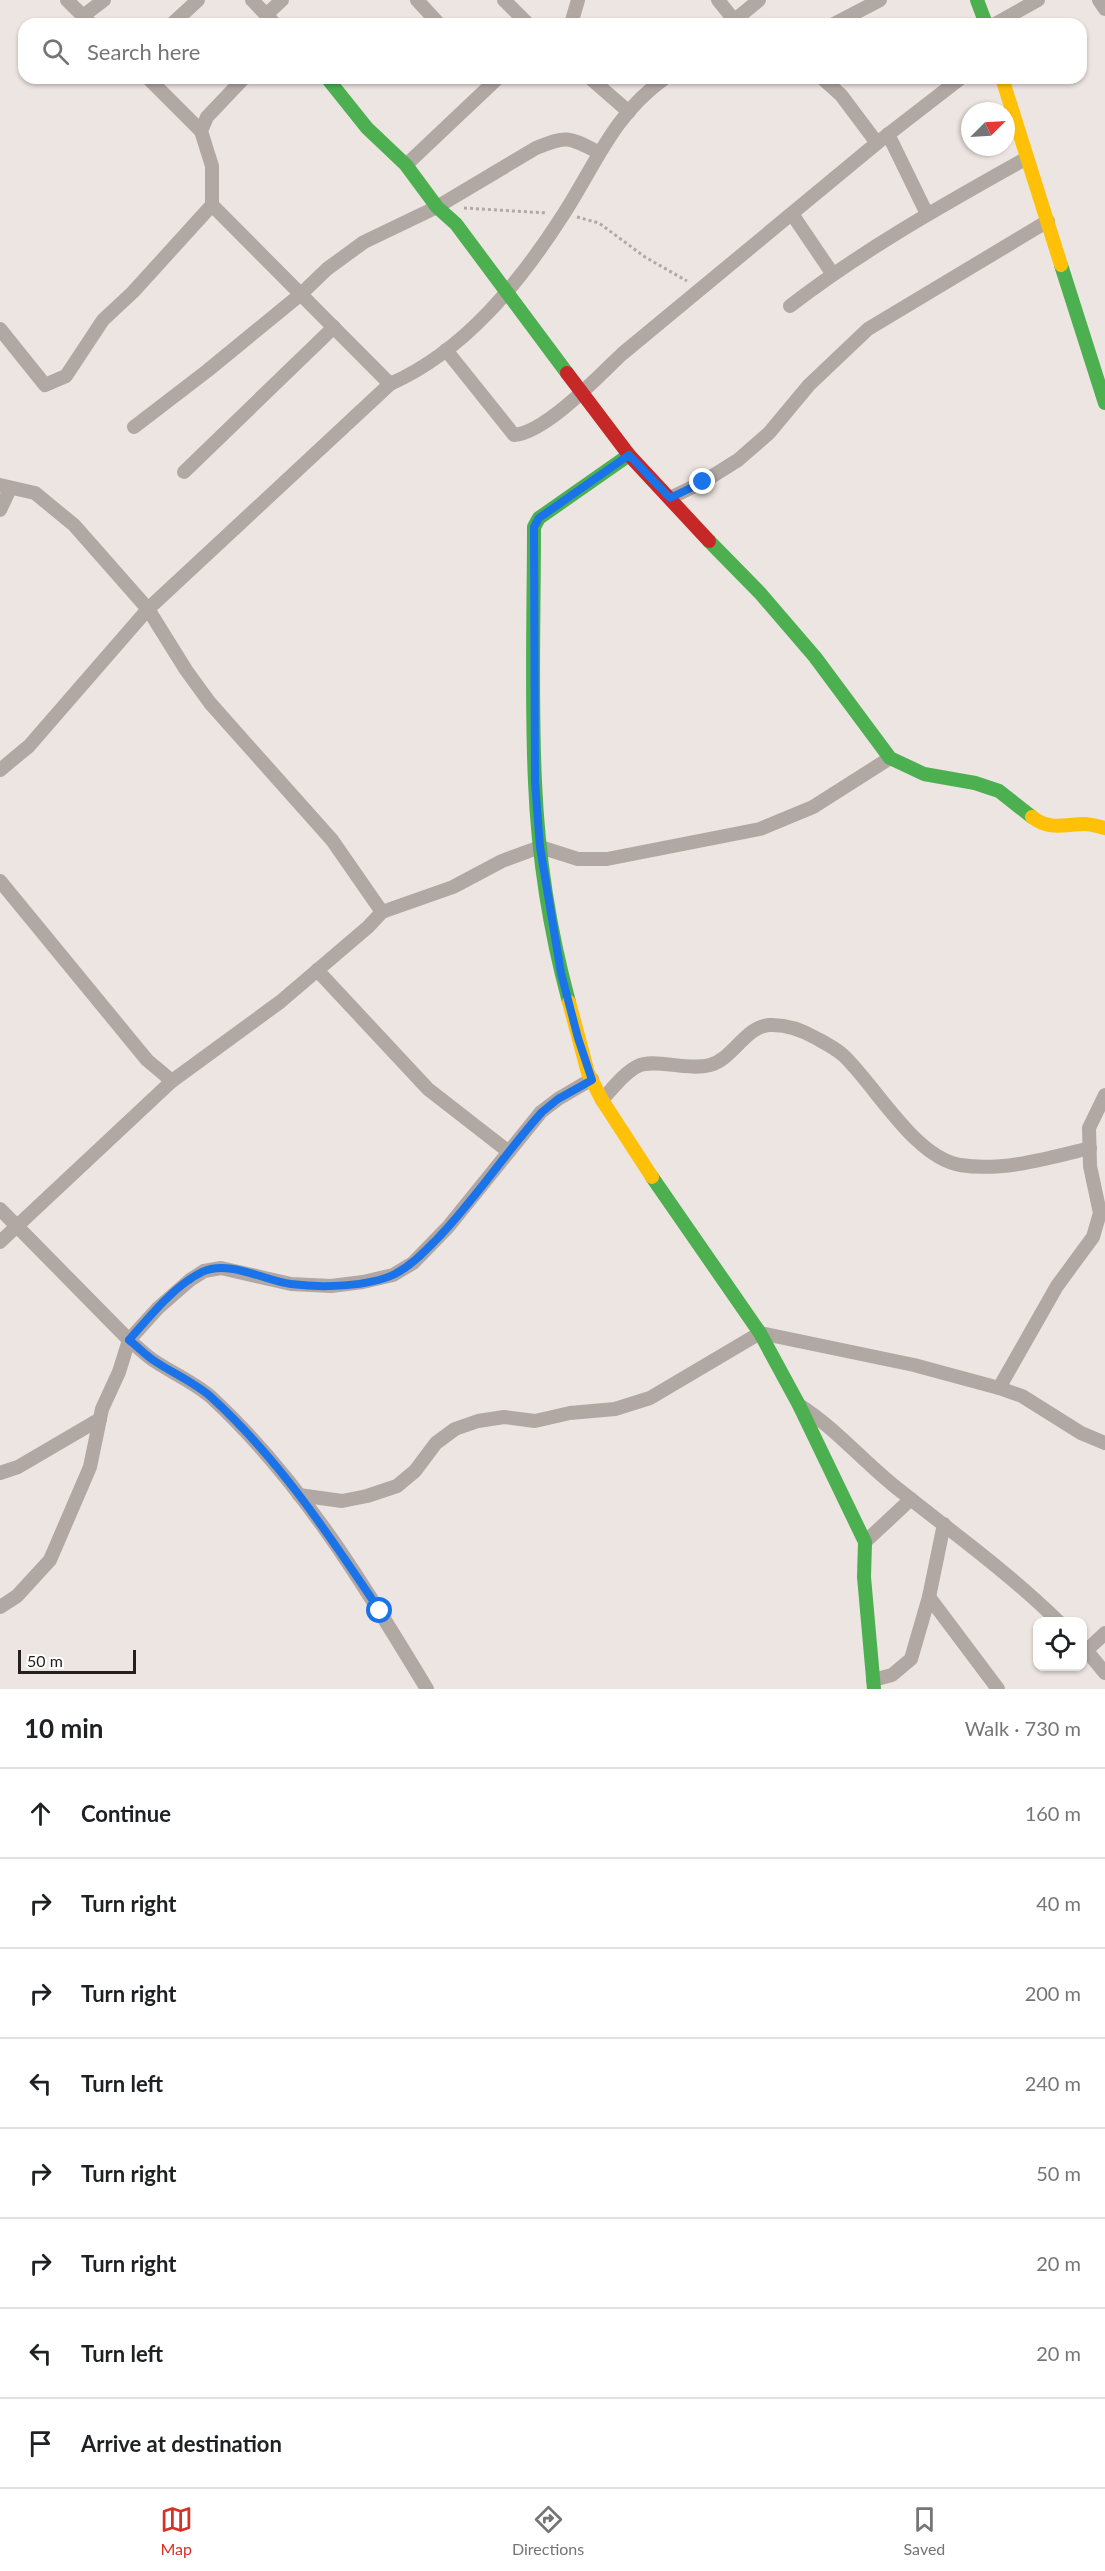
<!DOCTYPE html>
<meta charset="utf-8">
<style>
:root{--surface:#fff;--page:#f6f6f6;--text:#202124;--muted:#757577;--line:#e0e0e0;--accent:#d93025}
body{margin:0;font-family:Lato,sans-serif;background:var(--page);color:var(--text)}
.controls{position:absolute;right:18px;bottom:18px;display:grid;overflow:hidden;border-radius:12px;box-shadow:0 2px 4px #0004}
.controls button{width:54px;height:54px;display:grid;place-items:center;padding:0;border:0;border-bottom:2px solid var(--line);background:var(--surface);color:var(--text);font:30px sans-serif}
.compass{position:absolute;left:961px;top:102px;width:54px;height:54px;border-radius:50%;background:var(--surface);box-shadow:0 2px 4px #0004;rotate:66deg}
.scale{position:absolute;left:18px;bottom:15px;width:118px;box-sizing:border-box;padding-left:6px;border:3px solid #251f1d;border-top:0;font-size:16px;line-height:21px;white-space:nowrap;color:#251f1d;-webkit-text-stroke:4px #fff;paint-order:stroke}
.stop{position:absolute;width:18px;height:18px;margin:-14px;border:4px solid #1a73e8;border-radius:50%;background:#fff}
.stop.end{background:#1a73e8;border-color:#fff;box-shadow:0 2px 6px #0008}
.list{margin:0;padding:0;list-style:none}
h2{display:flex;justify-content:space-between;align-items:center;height:78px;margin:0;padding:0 24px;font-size:26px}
h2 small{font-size:20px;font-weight:400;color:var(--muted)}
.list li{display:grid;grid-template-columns:39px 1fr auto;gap:18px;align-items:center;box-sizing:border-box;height:90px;padding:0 24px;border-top:2px solid var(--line)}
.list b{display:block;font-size:22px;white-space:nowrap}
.list em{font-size:20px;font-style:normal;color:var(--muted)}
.icon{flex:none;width:33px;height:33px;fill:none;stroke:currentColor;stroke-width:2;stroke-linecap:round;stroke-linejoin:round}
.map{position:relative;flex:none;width:1105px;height:1689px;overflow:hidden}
.search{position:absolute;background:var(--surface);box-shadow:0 2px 4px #0004;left:18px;right:18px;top:18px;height:66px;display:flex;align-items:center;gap:15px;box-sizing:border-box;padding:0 21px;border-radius:18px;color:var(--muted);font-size:22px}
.sheet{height:798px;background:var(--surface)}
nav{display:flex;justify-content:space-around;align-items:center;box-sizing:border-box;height:84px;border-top:2px solid var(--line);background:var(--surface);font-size:16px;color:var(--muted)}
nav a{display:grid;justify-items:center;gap:3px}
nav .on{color:var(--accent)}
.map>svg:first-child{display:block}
</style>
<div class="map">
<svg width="1105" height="1689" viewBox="0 0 1105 1689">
<rect width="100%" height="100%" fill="#ede5e1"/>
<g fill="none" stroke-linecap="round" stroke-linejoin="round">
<g stroke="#b1a9a5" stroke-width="3" stroke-dasharray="3 3" stroke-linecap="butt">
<path d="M464 208 547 213"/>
<path d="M577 217 599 223 645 257 687 281"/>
</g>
<g stroke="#b1a7a3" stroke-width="14">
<path d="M67 0 91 24"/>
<path d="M252 0 275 24"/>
<path d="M417 0 439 24"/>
<path d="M504 0 528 24"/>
<path d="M718 0 734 20"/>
<path d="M1099 0 1105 9"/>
<path d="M266 15 282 0"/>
<path d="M83 16 104 0"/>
<path d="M172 24 198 0"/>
<path d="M571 24 578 0"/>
<path d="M730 24 759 0"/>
<path d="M834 24 880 0"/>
<path d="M995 24 1038 0"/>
<path d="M148 78 201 131"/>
<path d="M590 78 629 112"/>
<path d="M822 78 841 95 877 143"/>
<path d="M888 134 927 214"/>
<path d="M406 165 498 78"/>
<path d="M212 205 390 384"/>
<path d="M792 214 832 273"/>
<path d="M790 306C864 249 945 204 1027 158"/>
<path d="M0 329 45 385 66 376 103 320 133 292 212 205V166L201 131 207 117 244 78"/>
<path d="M446 350 514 435C545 433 599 376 622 354L877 143 961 78"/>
<path d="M134 427 207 371 301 294 327 269 364 242 437 207 536 148C567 135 569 137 598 152"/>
<path d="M184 472 334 327"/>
<path d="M0 485 35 493 74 525 148 609 186 670 210 703 332 840 382 912"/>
<path d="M670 498 703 482 738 460 769 433 809 385 868 329 1048 221"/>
<path d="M0 510 10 489"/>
<path d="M0 770 29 746 148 609 390 384C465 351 520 282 563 215 596 164 613 115 665 78"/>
<path d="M0 881 147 1060 172 1081"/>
<path d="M317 970 428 1089 509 1152"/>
<path d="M602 1100C613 1088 624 1073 638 1066 653 1058 688 1071 710 1065 733 1059 745 1027 769 1025 786 1024 802 1030 816 1038 825 1043 835 1048 843 1055 876 1086 914 1157 960 1165 1002 1172 1049 1158 1090 1148"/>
<path d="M0 1209 129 1340C137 1346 144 1354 153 1360 172 1373 194 1382 211 1397 300 1479 365 1586 427 1689"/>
<path d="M0 1242 172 1081 280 1002 368 927 382 912 453 887 502 861 540 847 578 859H607L760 829 813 807 890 758"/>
<path d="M999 1388 1057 1286 1093 1237 1100 1213 1090 1166 1089 1128 1105 1095"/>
<path d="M799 1405C834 1427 861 1459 893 1485 949 1530 1007 1571 1059 1622"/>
<path d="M0 1473 18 1467 100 1419"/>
<path d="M299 1495 342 1501 367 1496 397 1486 415 1471 436 1443 455 1429 478 1421 504 1417 535 1421 570 1413 615 1409 650 1398 760 1333 914 1365 999 1388 1022 1396 1081 1433 1105 1443"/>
<path d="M865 1542 911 1499"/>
<path d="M929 1597 998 1689"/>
<path d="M0 1607 17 1596 50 1560 90 1467 102 1409 119 1372 129 1340 158 1308 190 1280 204 1271 221 1268 291 1284 331 1286 363 1282 393 1275 413 1263 448 1227 541 1112 558 1099 592 1079"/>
<path d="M1082 1645 1105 1673"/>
<path d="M1087 1650 1105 1633"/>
<path d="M873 1680 892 1675 911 1659 929 1597 944 1524"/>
</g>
<g stroke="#4caf50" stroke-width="14">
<path d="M977 0 986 24"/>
<path d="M327 78 367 128 406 165 437 207 456 224 567 373"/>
<path d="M1061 265 1105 403"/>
<path d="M709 541 760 593 815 657 890 758 924 774 975 783 999 791 1032 817"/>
<path d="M569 1002C550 932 538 855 535 782 531 697 534 612 534 527L539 518 629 455"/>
<path d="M652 1177 760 1333 799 1405 865 1542 864 1577 874 1689"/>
</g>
<g stroke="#ffc107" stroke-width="14">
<path d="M1002 78 1061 265"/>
<path d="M1032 817C1050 831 1065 824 1085 824 1092 824 1099 827 1105 828"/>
<path d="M569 1002 588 1073 602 1100 652 1177"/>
</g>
<path stroke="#c62828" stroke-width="14" d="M567 373 629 455 709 541"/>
</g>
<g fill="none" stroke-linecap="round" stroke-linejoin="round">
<path stroke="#1a73e8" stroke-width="8" d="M380 1611C329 1535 279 1459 211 1397 194 1382 172 1373 153 1360 144 1354 137 1346 129 1340 150 1316 174 1286 202 1272 229 1259 265 1281 291 1284 321 1288 368 1287 395 1274 412 1265 424 1252 437 1239 475 1200 505 1153 542 1112L558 1099 592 1080 578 1038 561 973 540 847 535 782 534 527 539 518 629 455 670 498 703 482"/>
</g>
</svg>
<div class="controls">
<button><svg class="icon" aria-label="locate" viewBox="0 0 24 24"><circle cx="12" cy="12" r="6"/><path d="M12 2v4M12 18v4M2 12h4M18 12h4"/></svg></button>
</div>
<svg class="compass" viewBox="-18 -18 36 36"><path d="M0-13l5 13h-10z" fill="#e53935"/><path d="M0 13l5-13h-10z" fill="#757577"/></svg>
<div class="scale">50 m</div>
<div class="stop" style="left:380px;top:1611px"></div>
<div class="stop end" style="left:703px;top:482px"></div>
<div class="search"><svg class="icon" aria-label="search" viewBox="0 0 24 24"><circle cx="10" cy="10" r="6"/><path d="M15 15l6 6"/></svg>Search here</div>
</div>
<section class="sheet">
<h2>10 min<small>Walk · 730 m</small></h2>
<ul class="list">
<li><svg class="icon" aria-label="ahead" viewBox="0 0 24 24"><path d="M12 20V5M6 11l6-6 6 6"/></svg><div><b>Continue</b></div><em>160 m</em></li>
<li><svg class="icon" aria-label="right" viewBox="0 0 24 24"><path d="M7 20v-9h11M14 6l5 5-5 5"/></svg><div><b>Turn right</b></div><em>40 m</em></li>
<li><svg class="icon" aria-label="right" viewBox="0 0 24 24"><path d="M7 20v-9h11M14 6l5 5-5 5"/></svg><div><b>Turn right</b></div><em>200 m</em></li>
<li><svg class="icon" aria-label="left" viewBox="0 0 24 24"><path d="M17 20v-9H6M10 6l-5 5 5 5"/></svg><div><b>Turn left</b></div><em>240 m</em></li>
<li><svg class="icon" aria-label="right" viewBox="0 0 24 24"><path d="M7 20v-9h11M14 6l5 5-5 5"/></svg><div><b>Turn right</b></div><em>50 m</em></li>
<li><svg class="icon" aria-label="right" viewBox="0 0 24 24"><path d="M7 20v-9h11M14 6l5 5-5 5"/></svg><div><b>Turn right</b></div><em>20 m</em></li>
<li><svg class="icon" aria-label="left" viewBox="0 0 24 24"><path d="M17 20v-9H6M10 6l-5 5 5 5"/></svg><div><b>Turn left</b></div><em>20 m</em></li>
<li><svg class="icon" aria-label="arrive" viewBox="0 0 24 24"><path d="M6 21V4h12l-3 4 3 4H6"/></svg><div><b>Arrive at destination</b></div></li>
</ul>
</section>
<nav>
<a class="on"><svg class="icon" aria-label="map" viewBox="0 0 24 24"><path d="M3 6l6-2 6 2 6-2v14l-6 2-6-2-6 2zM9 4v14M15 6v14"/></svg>Map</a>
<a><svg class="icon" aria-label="directions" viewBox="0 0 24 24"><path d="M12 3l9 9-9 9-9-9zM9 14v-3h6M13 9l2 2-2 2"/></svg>Directions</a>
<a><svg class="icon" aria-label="saved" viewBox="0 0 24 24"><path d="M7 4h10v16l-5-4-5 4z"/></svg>Saved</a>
</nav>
